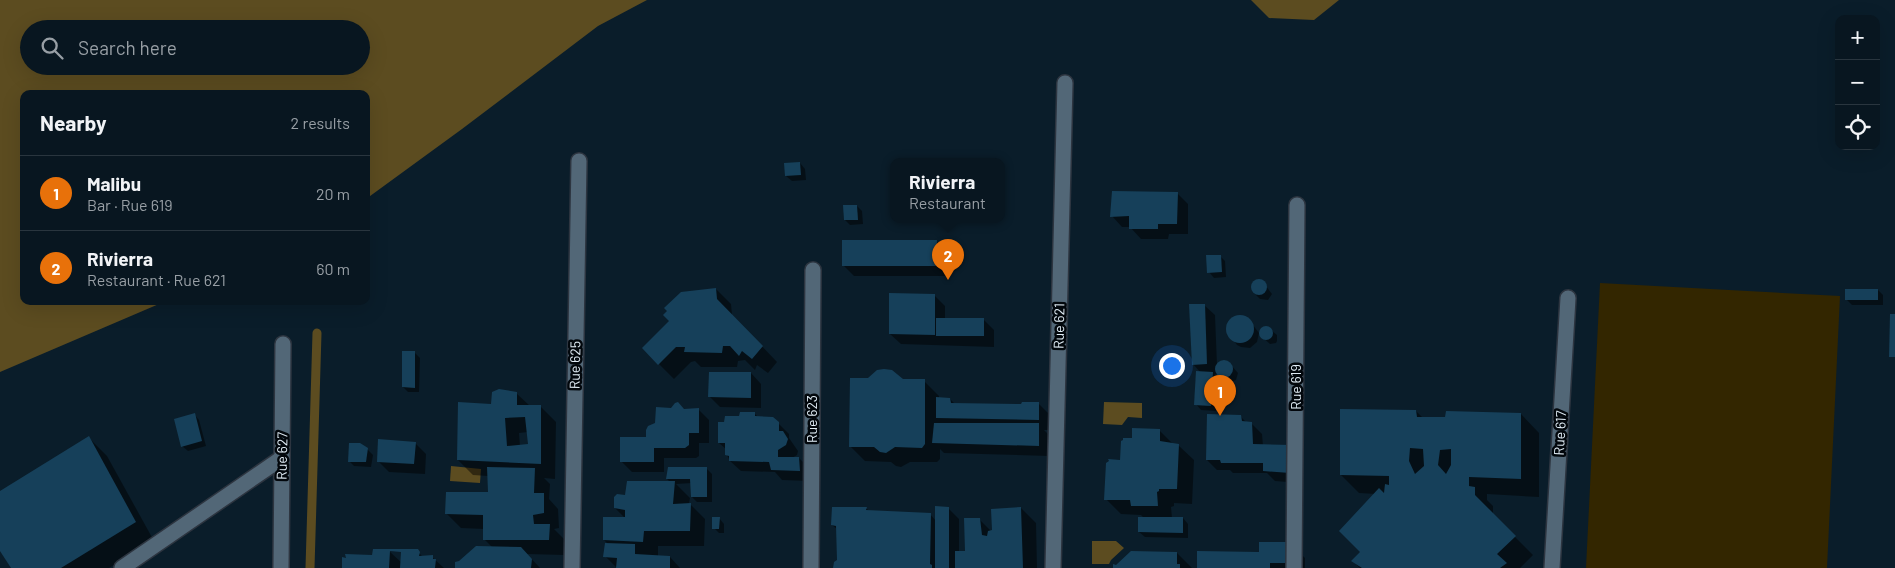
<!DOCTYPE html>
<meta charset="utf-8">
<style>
:root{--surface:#081620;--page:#16232d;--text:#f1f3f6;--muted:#989fa5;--line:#29353e;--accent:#d93025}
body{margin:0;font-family:Barlow,sans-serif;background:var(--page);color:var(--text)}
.controls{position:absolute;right:15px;top:15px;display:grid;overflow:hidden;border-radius:10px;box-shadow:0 5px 20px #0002}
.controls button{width:45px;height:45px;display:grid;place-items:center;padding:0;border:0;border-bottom:1px solid var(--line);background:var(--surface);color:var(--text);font:25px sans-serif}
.you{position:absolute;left:1171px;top:365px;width:18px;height:18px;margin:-12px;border:4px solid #fff;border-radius:50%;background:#1a73e8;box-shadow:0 0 0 8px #1a73e833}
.badge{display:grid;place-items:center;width:32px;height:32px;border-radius:50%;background:var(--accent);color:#fff;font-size:16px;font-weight:700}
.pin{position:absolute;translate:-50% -41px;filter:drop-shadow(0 1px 2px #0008)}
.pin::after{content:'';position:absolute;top:26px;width:18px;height:15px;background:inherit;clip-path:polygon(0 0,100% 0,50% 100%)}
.popup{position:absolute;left:890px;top:158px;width:115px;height:65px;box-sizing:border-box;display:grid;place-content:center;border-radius:10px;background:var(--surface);filter:drop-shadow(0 1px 4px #0005);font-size:16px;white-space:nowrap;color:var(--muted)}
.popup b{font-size:19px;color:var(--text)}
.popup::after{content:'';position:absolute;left:50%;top:100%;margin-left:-10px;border:10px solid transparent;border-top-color:var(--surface)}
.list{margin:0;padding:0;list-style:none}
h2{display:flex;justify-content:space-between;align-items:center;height:65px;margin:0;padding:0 20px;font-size:21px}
h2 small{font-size:16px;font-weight:400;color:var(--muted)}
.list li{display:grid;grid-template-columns:32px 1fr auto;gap:15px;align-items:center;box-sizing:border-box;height:75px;padding:0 20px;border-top:1px solid var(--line)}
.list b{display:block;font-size:19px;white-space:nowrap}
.list p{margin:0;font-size:16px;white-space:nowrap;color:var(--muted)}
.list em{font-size:16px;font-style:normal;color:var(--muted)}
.icon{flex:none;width:28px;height:28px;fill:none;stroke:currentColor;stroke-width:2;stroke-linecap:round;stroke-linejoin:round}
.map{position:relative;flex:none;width:1895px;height:568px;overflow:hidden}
.search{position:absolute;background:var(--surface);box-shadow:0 5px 20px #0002;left:20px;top:20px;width:350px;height:55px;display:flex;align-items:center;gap:12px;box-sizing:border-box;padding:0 18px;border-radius:28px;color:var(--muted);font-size:19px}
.panel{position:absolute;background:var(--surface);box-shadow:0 5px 20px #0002;left:20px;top:90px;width:350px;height:215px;border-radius:10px}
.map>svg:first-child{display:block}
</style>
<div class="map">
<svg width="1895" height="568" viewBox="0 0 1895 568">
<rect width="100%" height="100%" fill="#0a1d2a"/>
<path fill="#332600" d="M1600 283 1840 296 1827 568H1586Z"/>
<g fill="#5c4c20" fill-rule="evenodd">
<path d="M0 0H647L598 26 462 129 366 199V94H24V301H166L0 372ZM29 29H361V66H29Z"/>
<path d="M1251 0H1339L1314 20 1269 18Z"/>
<path d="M1104 402 1142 403V418L1128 417 1122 425 1103 424Z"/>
<path d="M451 466 481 469 480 483 450 481Z"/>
<path d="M1092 541H1116L1124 548 1111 560 1109 564H1092Z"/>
</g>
<g fill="#0007" fill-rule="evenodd">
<path d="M800 163 805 169 806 180 792 181 786 176Z"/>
<path d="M1178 194 1188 204V234H1169L1168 239H1141L1130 227H1122L1112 216Z"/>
<path d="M857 206 862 211 863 224 850 225 845 220Z"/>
<path d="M936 241 947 252V276H854L843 265Z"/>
<path d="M1220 256 1225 261 1226 277 1214 278 1209 272Z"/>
<path d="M1258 280 1262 281 1272 294 1268 300 1260 299 1254 293 1252 285Z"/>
<path d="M716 289 731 304 732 315 777 362 768 373 757 365 755 370 745 360 738 361 737 367H701L695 361 691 362 674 379 659 364Z"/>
<path d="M1878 290 1883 295V305H1852L1847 300Z"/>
<path d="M935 296 945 306V319H983L994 330V347L901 344 890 334Z"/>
<path d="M1204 305 1215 315 1217 365 1224 361 1230 364 1238 373 1236 380 1230 382 1227 381 1217 370V374L1214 375 1218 379 1216 411 1201 410 1196 404 1201 373 1193 364Z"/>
<path d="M1236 317H1245L1249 320 1259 333 1257 342 1250 348 1241 347 1237 345 1227 331 1229 323Z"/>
<path d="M1262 328H1268L1277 335V341L1276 343 1270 344 1261 336 1260 334Z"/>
<path d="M414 352 420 358 419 392H408L403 387Z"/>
<path d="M751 373 761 384V408L720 407 710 397Z"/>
<path d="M902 381H924L939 396V398L950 399 955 404 1021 405 1038 403 1049 414V430H1044L1049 435V456L944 453 940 449V459L937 462H910L901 467 896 466 891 462 865 461 850 446Z"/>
<path d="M516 393 530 406H540L556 422 555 479 544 478 550 484 549 499 558 509 559 528 554 529 565 540 564 555 527 554 540 568H456L492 547 484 539V529L461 528 446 513 489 494 488 476 473 475 458 460 493 405ZM528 432 529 445 520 446 519 433Z"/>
<path d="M684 410H699L709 420V443H699V456L696 458H664V472H632L621 461 647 438Z"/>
<path d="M1416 411 1423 418 1521 414 1539 433V497L1487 494V500L1493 506V515L1533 555 1520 568H1360L1353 561 1361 552 1376 494 1359 493 1341 475Z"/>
<path d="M754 413 758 417 778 423 789 434V438L798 451 797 455 792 458H799L810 469V481L782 480 775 472 741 471 730 461 727 455V450L719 443 725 423Z"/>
<path d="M194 414 199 420 206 446 188 451 182 446Z"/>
<path d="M1240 416 1247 423 1252 424 1262 434 1263 446 1300 483 1275 481 1267 473H1233L1230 470H1217L1207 460Z"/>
<path d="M1159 430 1173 444 1178 445 1194 460 1192 504 1174 503V506L1171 507 1172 518H1183L1188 524V538L1145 537 1139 532 1144 518 1141 515 1121 514 1106 499 1121 461 1133 439Z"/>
<path d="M89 438 107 456 154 541 109 568H12L0 548V493Z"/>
<path d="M415 443 426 454 425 474 389 472 378 461Z"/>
<path d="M367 449 373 455 371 467 354 466 349 461Z"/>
<path d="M707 469 712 474V502H697L692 497V483L676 484 690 498 689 503 705 519 704 546H658V556L670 557 680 568H617L605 556 609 545 604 540 625 518 615 508 626 496 671 483 667 479Z"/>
<path d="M833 508 867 509 870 512 930 514 936 521 948 508 959 519V552H966L980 520 991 531 1021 508 1036 523 1037 568H835L838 561V530L832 525Z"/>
<path d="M719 518 724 524V533H719L714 528Z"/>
<path d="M1290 543 1305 558V568H1198L1260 554Z"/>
<path d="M389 551 402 563 417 551 423 557H432L444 568H343Z"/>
<path d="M1177 553 1192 568H1114Z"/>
</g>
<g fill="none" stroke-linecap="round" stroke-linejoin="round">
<path stroke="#5c4c20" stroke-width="9" d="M310 568 317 333"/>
</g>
<g fill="#16405a" fill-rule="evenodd">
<path d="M800 162 801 175 785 176 784 163Z"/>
<path d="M1112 191 1178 192 1177 224H1158V229H1129V216L1110 217Z"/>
<path d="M843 205H857L858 220H844Z"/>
<path d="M842 240H937L936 266H842Z"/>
<path d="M1206 255H1221L1222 272 1207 273Z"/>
<circle cx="1259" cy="287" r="8"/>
<path d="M716 288 717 299 763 346 752 359 742 351 739 356 730 346H723L722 353 684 352 685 347H676L658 365 642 348 669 321 663 315 667 311 664 308 681 292Z"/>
<rect x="1845" y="289" width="33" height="11"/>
<path d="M889 293 935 294V335L889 334Z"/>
<path d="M1189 304H1205L1207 364 1192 365Z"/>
<path d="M1890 314H1895V357H1889Z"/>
<circle cx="1240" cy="329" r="14"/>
<rect x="936" y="318" width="48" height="18"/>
<circle cx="1266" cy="333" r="7"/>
<path d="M402 351H415V388L402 387Z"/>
<circle cx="1224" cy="369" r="9"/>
<path d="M884 369 892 370 903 379H925V444L922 448 895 447 886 453 880 452 874 447H849L850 378H868L877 370Z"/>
<path d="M1196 371 1213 372 1211 406 1194 405Z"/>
<path d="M709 372H751V398L708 397Z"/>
<path d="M499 389 517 392V405H541V464L457 460 458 402 491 404 492 392ZM525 417 528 444 507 446 505 418Z"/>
<path d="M936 397 950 398 951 403 1021 404 1022 402H1039V420L936 418Z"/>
<path d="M678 402 684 409 699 408V433H689V445L685 448H654V462H620V437H646V430L648 426 655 423 656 407 671 408 675 403Z"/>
<path d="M1340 409 1416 410 1417 417H1445L1446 411 1521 413V479L1469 477V486L1475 487V495L1516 536 1497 554 1507 563 1500 568H1362L1351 561 1360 552 1339 531 1379 488 1384 493 1385 484 1389 485V476L1340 475ZM1410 448 1423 449 1424 466 1415 474 1409 461ZM1451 449V465L1446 474 1438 465 1440 450Z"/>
<path d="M740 412H755V416L773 417 779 422V431H783L788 439 786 445 778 450V457H799L800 471 771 470 769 462 729 461V456L725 455V443H718V422H724L725 416H739Z"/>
<path d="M195 413 202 441 181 447 174 419Z"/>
<path d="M1207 414 1241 415 1242 421 1252 422 1253 444 1291 445 1290 473 1263 471V463H1221L1220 460H1206Z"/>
<path d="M934 423H1039V446L932 443Z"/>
<path d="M1132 428 1160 429V441L1179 444 1177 489H1159V491L1157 492 1158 506H1131L1130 500H1104L1106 463 1109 461 1108 459 1120 460 1121 441 1123 440V438H1132Z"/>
<path d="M89 436 136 522 61 568H11L0 551V491Z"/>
<path d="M378 439 416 442 414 464 377 462Z"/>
<path d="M349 443H360L368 448 366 462H348Z"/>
<path d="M487 467 535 468 534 493H544V513L533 515 534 524H550L549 540H483V515L445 514 446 492H488Z"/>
<path d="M668 467H707V497H691L690 479H666Z"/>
<path d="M627 481H675L673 504 691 503 690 531H644L643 542 603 540V517H625V510L614 508V497L617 494 625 495Z"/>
<path d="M935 506 949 507V568H935Z"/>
<path d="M832 507H867L866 510 931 513 930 564 932 565V568H833L834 562 837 560 836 526 831 525Z"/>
<path d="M1021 507 1023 568H955V551H965L964 518H980L982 535 987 536 988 531 992 530 991 509Z"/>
<path d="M712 517H720L719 529H712Z"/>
<path d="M1138 517H1183V533L1138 532Z"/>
<path d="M1259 542H1291V563H1270V568H1197V551L1259 552Z"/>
<path d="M605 543 635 544V554L670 556V568H616L617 558 603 557Z"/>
<path d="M476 546 521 547 532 559 531 568H455V562L459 561Z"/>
<path d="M373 549H418L420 552 419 556 433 555V559H436L435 568H400L401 552 390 551 389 568H342V557L346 558 345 554 372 555Z"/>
<path d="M1131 551 1177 552V564H1180V568H1113V564L1116 565Z"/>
</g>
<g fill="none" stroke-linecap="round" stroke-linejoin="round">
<g stroke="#2d3540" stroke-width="18">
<g id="street">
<path d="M122 568 282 458"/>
<path d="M572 568 579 161"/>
<path d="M811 568 813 270"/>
<path d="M1053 568 1065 83"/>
<path d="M1294 568 1297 205"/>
<path d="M1552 568 1568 298"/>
</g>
</g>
<g stroke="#2d3540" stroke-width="18">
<path id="secondary" d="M281 568 283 344"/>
</g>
<use href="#street" stroke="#526777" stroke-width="15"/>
<use href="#secondary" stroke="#526777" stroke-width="15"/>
</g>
<g text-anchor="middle" stroke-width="5" stroke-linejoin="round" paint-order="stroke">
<g font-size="14" fill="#e1edf6" stroke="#02070c">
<text transform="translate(1059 326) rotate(-89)" y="5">Rue 621</text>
<text transform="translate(575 365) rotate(-89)" y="5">Rue 625</text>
<text transform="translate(1296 387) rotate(-90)" y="5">Rue 619</text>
<text transform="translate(812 419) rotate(-90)" y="5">Rue 623</text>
<text transform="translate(1560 433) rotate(-87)" y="5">Rue 617</text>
<text transform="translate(282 456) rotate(-89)" y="5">Rue 627</text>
</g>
</g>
</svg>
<div class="controls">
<button>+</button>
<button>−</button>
<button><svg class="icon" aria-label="locate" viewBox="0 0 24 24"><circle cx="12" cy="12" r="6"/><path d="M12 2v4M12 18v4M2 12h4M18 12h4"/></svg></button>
</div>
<div class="you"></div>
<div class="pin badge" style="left:1220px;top:416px;background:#e8710a">1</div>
<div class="pin badge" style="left:948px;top:280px;background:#e8710a">2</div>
<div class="popup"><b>Rivierra</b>Restaurant</div>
<div class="search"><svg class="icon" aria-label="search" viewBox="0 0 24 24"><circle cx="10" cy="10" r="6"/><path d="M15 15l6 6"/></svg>Search here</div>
<section class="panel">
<h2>Nearby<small>2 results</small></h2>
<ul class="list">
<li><span class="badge" style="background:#e8710a">1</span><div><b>Malibu</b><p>Bar · Rue 619</p></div><em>20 m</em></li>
<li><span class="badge" style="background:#e8710a">2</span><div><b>Rivierra</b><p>Restaurant · Rue 621</p></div><em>60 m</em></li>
</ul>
</section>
</div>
